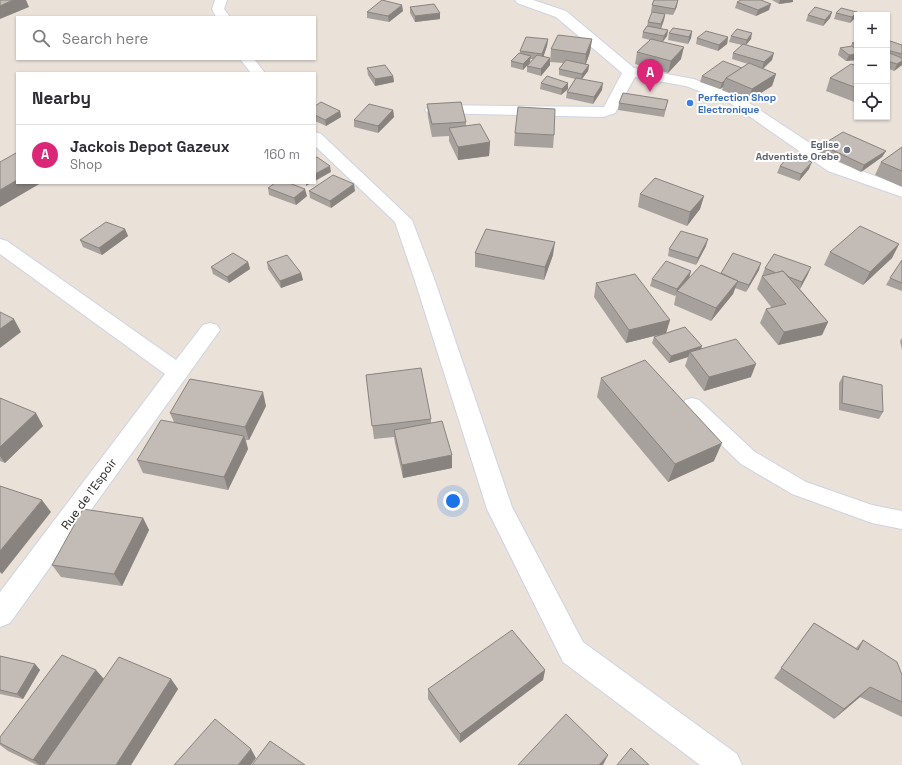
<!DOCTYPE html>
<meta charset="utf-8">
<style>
:root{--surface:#fff;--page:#f2f2f3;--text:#2b2b33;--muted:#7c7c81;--line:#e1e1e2;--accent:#db2777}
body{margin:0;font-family:"Space Grotesk",sans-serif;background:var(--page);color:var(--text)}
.controls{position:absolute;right:12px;top:12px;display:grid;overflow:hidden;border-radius:0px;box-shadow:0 1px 3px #0004}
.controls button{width:36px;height:36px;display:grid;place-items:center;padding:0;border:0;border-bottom:1px solid var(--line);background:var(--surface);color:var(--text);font:20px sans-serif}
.you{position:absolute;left:453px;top:501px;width:14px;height:14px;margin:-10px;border:3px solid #fff;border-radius:50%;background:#1a73e8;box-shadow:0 0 0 6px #1a73e833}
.badge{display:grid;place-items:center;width:26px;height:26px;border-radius:50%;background:var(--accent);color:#fff;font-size:13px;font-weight:700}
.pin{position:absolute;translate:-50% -33px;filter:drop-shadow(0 1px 2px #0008)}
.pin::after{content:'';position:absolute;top:21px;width:14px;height:12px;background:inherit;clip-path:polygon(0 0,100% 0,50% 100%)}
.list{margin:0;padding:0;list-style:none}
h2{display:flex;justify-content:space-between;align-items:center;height:52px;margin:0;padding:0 16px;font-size:17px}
h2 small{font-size:13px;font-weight:400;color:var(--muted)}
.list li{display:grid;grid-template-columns:26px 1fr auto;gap:12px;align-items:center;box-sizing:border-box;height:60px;padding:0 16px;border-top:1px solid var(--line)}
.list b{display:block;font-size:15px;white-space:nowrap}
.list p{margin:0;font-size:13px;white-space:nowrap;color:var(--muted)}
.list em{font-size:13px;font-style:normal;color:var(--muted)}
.icon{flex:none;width:22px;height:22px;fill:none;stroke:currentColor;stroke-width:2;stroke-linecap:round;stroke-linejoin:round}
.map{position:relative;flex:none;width:902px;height:765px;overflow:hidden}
.search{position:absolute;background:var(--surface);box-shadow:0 1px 3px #0004;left:16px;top:16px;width:300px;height:44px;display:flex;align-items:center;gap:10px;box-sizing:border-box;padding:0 14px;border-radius:0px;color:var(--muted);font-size:15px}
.panel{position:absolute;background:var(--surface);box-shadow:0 1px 3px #0004;left:16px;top:72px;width:300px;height:112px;border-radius:0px}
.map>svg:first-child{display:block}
</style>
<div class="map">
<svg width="902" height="765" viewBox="0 0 902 765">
<rect width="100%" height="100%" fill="#eae1d9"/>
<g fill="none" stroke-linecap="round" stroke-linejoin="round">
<g stroke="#ced3e1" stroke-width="2">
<path id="service" d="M692 398 699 400 755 452 806 482 872 505 902 511V529L872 523 792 494 741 464 685 410 683 405 685 400Z"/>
</g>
<g stroke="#ced3e1" stroke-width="2">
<g id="minor">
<path d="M515 0H533L566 11 634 68 694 79 740 97 840 163 902 186V197L828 171 730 103 686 86 635 77 615 113 603 117 428 113 425 110 428 107 433 105 604 107 622 73 556 17 517 3Z"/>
<path d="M0 239 7 241 176 360 203 325 210 323 217 325 220 330 10 623 0 627V592L165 374 0 254Z"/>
</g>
</g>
<g stroke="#ced3e1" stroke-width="2">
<g id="tertiary">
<path d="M215 0H227L224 9 230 17H216L212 9Z"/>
<path d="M240 59H254L265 73H251Z"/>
<path d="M315 132 321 134 412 220 435 281 512 507 583 642 737 754 742 765H700L563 662 487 509 415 281 395 222 315 146Z"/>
</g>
</g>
<use href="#service" fill="#fff" fill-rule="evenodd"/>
<use href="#minor" fill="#fff" fill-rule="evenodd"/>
<use href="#tertiary" fill="#fff" fill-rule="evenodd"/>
</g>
<g fill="#a7a19d">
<path d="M772 0H793V2L779 4Z"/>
<path d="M737 2 769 10 756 16 735 8Z"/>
<path d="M652 5 677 6 673 15 651 12Z"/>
<path d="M410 7 440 19 415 22 410 13Z"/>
<path d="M403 11 389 22 367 18V12Z"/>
<path d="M832 12 830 18 823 26 806 21 808 15Z"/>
<path d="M857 12 855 18 850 23 834 19 836 13Z"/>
<path d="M665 14 664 20 661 29 668 30 667 36 663 42 681 59 668 73 635 64 637 52 650 40 642 38 643 32 647 26 648 22Z"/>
<path d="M692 31 691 38 688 44 668 40 669 33Z"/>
<path d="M731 36 751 39 746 45 772 60 763 69 776 74 772 86 748 101 722 90 723 87 720 89 700 82 702 76 742 68 748 64 732 59 733 53 742 45 729 42Z"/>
<path d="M728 37 727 44 718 51 696 44 697 38Z"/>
<path d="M548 39 547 46 543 57 550 58V65L541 76 527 72V66L533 59H530V62L523 70 511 67V61L520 53V51Z"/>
<path d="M592 39 590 52 586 64 589 65 588 71 582 79 602 90 593 104 566 98 567 92 575 79 559 75V69L563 63 550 62 551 49Z"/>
<path d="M857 42V60L846 61 838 55 840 48 851 47 852 43Z"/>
<path d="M887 43 902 45V65L894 71 887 68Z"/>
<path d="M857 66V103L826 91 830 78Z"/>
<path d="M367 68 393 76 394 82 375 86 368 75Z"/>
<path d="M541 83H568V89L561 95 540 89Z"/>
<path d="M668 100 664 117 618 110 619 103Z"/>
<path d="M427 104 466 122V126L490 142 489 156 458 160 449 141V136L432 137 428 117Z"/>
<path d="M315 106 340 111 341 117 326 126 315 121Z"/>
<path d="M393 110 394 117 378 133 354 127V120Z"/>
<path d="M515 133 554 135 553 148 514 146Z"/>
<path d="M822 145 886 151 882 157 861 172 819 152Z"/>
<path d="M902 147V187L875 175 881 162Z"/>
<path d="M780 166 809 169 799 181 777 173Z"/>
<path d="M268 188 307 196 296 205 269 195Z"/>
<path d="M309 191H355L331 208 310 198Z"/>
<path d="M640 194 704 196 700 209 687 226 638 207Z"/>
<path d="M125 229 128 236 102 255 83 247 80 240Z"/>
<path d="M899 244 892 258 863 285 824 265 830 252Z"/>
<path d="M706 246 696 265 668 256 669 249Z"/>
<path d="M475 253 553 255 544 280 475 267Z"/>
<path d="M902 260V291L886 285 890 278Z"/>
<path d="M248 262 250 269 229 283 213 274 211 267Z"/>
<path d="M267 262 301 273 303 280 281 288 268 269Z"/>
<path d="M765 268 808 274 800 289 828 322 822 335 778 345 760 323 766 309 772 308 757 289Z"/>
<path d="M759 270 746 292 735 288 733 294 711 321 674 305 676 295 675 296 650 286 652 279 691 271 689 278 721 273Z"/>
<path d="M596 283 670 320 666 333 701 349 751 377 704 391 685 366 688 357 669 363 652 343 654 337 658 335 626 343 594 297Z"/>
<path d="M902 338V350L900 341Z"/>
<path d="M366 375 431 419V423L452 468 403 478 395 443 394 437 374 439Z"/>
<path d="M843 376 883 412 879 419 839 410V383Z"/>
<path d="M601 378 714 461 668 482 597 397Z"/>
<path d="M0 398 43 426 5 463 0 461Z"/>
<path d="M266 406 249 440H246L248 449 228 490 143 473 137 460 174 422 170 413Z"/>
<path d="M143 518 149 530 122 586 61 577 52 565Z"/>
<path d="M814 623 856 648 863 640 902 675V717L860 697 834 719 774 678Z"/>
<path d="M0 656 35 664 40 670 23 699 0 694Z"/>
<path d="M545 670 543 680 460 743 428 699V689Z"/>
<path d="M104 679H171L178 689 131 765H37L8 751 0 745V737Z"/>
</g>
<g fill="#88837f">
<path d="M13 0H26L29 7 0 19V6Z"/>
<path d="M678 0 677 6 673 15Z"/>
<path d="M780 0H793V2L779 4Z"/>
<path d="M771 4 769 10 756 16 758 10Z"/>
<path d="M402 5 403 11 389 22 388 16Z"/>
<path d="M832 12 830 18 823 26 825 20Z"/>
<path d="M857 12 855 18 850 23 852 17Z"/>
<path d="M440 13V19L415 22V16Z"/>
<path d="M665 14 664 20 660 30 661 24Z"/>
<path d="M668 30 667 36 662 42 664 36Z"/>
<path d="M692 31 691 38 688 44 689 37Z"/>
<path d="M752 33 751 39 745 46 747 40Z"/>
<path d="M728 37 727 44 718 51 719 45Z"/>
<path d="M548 39 547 46 542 61V54Z"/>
<path d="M592 39 590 52 585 66 586 54Z"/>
<path d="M684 47 681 59 668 73 671 61Z"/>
<path d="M774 53 772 60 762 69 764 62Z"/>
<path d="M857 54V60L846 61 849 55Z"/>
<path d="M531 56 530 62 523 70V64Z"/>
<path d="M550 58V65L541 76V69Z"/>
<path d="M902 61V65L894 71 897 64Z"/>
<path d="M589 65 588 71 581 80 582 74Z"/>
<path d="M776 74 772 86 748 101 752 89Z"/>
<path d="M393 76 394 82 375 86V79Z"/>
<path d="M725 80 723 87 720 89 722 83Z"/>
<path d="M568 83V89L561 95 562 89Z"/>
<path d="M603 83 602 90 593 104 594 97Z"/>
<path d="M393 110 394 117 378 133V126Z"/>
<path d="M340 111 341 117 326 126 325 120Z"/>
<path d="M490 142 489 156 458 160V147Z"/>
<path d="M886 151 882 157 861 172 864 165Z"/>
<path d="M812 162 809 169 799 181 801 174Z"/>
<path d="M330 166 331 172 315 181V174Z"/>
<path d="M17 180V183H41L0 207V190Z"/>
<path d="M306 183H311L306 186Z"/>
<path d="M354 184 355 191 331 208 330 201Z"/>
<path d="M305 189 307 196 296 205 294 198Z"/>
<path d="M704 196 700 209 687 226 690 212Z"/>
<path d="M125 229 128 236 102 255 99 248Z"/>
<path d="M708 239 706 246 696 265 698 258Z"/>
<path d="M555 242 553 255 544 280 545 267Z"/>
<path d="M899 244 892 258 863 285 870 272Z"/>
<path d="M248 262 250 269 229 283 227 277Z"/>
<path d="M761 263 759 270 746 292 749 285Z"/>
<path d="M811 267 808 274 800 289 802 282Z"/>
<path d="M691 271 689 278 677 291 675 296 677 289Z"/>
<path d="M301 273 303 280 281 288 280 281Z"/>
<path d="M738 281 733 294 711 321 716 308Z"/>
<path d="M14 319 21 332 0 348V329Z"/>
<path d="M670 320 666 333 626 343 629 330Z"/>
<path d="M828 322 822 335 778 345 784 332Z"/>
<path d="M702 346 700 353 690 352 688 357 669 363 671 356Z"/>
<path d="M756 364 751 377 704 391 709 377Z"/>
<path d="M263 392 266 406 249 440 245 427Z"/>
<path d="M36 413 43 426 5 463 0 456V447Z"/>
<path d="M244 436 248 449 228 490 224 477Z"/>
<path d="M722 443 714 461 668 482 675 464Z"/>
<path d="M452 455V468L403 478 402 465Z"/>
<path d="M42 500 51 512 2 574 0 572V551Z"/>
<path d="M143 518 149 530 122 586 114 574Z"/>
<path d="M35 664 40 670 23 699 17 694Z"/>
<path d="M96 670 105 680 46 765H40L33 760Z"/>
<path d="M545 670 543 680 460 743V734Z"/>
<path d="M171 679 178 689 131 765H116Z"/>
<path d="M870 687 860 697 834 719 844 709Z"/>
<path d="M251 749 256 758 251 765H238Z"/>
<path d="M608 755 603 765H599Z"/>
</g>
<g fill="#c2bbb6" stroke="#88837f">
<path d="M0 0H13L0 6Z"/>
<path d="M382 0 402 5 388 16 367 12Z"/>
<path d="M654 0H678L675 9 652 5Z"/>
<path d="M741 0H761L771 4 758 10 737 2Z"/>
<path d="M434 4 440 13 415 16 410 7Z"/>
<path d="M815 7 832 12 825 20 808 15Z"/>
<path d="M841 8 857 12 852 17 836 13Z"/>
<path d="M652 12 665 14 661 24 648 22Z"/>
<path d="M647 26 668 30 664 36 643 32Z"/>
<path d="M673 28 692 31 689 37 669 33Z"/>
<path d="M737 29 752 33 747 40 731 36Z"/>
<path d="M706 31 728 37 719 45 697 38Z"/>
<path d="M558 35 592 39 586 54 551 49Z"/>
<path d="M526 37 548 39 542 54 520 51Z"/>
<path d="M651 39 684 47 671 61 637 52Z"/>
<path d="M890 41 902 45V54L887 50V43Z"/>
<path d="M857 42V46L852 43Z"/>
<path d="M743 44 774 53 764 62 733 53Z"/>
<path d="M852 46 857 50V54L849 55 840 48Z"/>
<path d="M887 52 902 58V61L897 64 887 61Z"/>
<path d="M519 53 531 56 523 64 511 61Z"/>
<path d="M537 55 550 58 541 69 527 66Z"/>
<path d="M566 60 589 65 582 74 559 69Z"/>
<path d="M723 61 742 68 726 78 725 80 722 83 702 76Z"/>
<path d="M749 63 776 74 752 89 726 78Z"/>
<path d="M851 64 857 66V88L830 78Z"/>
<path d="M385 65 393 76 375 79 367 68Z"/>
<path d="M547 76 568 83 562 89 541 83Z"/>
<path d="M576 78 603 83 594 97 567 92Z"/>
<path d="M623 93 668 100 665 110 619 103Z"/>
<path d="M321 102 340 111 325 120 315 115V106Z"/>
<path d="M461 102 466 122 432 124 427 104Z"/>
<path d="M369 104 393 110 378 126 354 120Z"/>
<path d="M518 107 555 109 554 135 515 133Z"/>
<path d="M480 124 490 142 458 147 449 128Z"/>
<path d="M843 132 886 151 864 165 822 145Z"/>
<path d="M902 147V171L881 162Z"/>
<path d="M16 153H17V180L0 190V162Z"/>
<path d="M791 154 812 162 801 174 780 166Z"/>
<path d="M317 157 330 166 315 174V158Z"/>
<path d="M333 175 354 184 330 201 309 191Z"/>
<path d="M655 178 704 196 690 212 640 194Z"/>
<path d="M275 183H289L305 189 294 198 268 188Z"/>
<path d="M106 222 125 229 99 248 80 240Z"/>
<path d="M860 226 899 244 870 272 830 252Z"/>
<path d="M486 229 555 242 545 267 475 253Z"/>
<path d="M681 231 708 239 698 258 669 249Z"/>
<path d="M233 253 248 262 227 277 211 267Z"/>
<path d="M733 253 761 263 749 285 737 281H738L721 273Z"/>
<path d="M774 254 811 267 802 282 789 277 783 271 776 273 765 268Z"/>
<path d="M287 255 301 273 280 281 267 262Z"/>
<path d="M902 260V283L890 278Z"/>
<path d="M666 261 691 271 677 289 652 279Z"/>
<path d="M701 265 738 281 716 308 677 291Z"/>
<path d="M783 271 828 322 784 332 766 309 786 304 762 276Z"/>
<path d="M635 274 670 320 629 330 596 283Z"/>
<path d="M0 312 14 319 0 329Z"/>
<path d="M685 327 702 346 671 356 654 337Z"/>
<path d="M736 339 756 364 709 377 690 352Z"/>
<path d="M645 360 722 443 675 464 601 378Z"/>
<path d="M421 368 431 419 372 426 366 375Z"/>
<path d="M843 376 882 385 883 412 842 403Z"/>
<path d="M190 379 263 392 245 427 170 413Z"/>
<path d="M0 398 36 413 0 447Z"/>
<path d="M161 420 244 436 224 477 137 460Z"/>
<path d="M442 421 452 455 402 465 394 430Z"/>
<path d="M0 486 42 500 0 551Z"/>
<path d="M83 509 143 518 114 574 52 565Z"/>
<path d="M814 623 858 650 863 640 897 662 902 675V702L870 687 844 709 781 668Z"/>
<path d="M512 630 545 670 460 734 428 689Z"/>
<path d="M62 655 96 670 33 760 0 743V737Z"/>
<path d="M0 656 35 664 17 694 0 690Z"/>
<path d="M119 657 171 679 116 765H44Z"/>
<path d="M566 714 608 755 599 765H518Z"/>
<path d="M215 719 251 749 238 765H174Z"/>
<path d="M270 741 305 765H252Z"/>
<path d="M631 748 649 765H617Z"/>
</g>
<circle fill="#3f7fe0" stroke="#fff" stroke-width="1.5" cx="690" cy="103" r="4"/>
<circle fill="#6b7280" stroke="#fff" stroke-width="1.5" cx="847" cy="150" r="4"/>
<g text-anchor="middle" stroke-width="4" stroke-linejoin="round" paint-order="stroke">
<g font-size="10" font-weight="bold" fill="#366cbe" stroke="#fff" text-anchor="start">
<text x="698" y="101">Perfection Shop<tspan x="698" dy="12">Electronique</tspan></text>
</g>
<g font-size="10" font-weight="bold" fill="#5b616d" stroke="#fff" text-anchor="end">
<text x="839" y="148">Eglise<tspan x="839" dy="12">Adventiste Orebe</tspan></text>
</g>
<g font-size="12" fill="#272727" stroke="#fff">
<text transform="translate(89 494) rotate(-54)" y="4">Rue de l'Espoir</text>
</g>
</g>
</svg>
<div class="controls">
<button>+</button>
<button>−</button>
<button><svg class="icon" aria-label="locate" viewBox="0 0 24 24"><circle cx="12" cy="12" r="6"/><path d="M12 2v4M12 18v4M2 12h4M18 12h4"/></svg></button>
</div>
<div class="you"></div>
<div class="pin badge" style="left:650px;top:92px">A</div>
<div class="search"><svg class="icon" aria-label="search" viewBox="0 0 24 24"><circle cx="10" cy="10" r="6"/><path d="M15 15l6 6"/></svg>Search here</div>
<section class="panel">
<h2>Nearby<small></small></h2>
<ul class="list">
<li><span class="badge">A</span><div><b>Jackois Depot Gazeux</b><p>Shop</p></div><em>160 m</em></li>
</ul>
</section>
</div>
